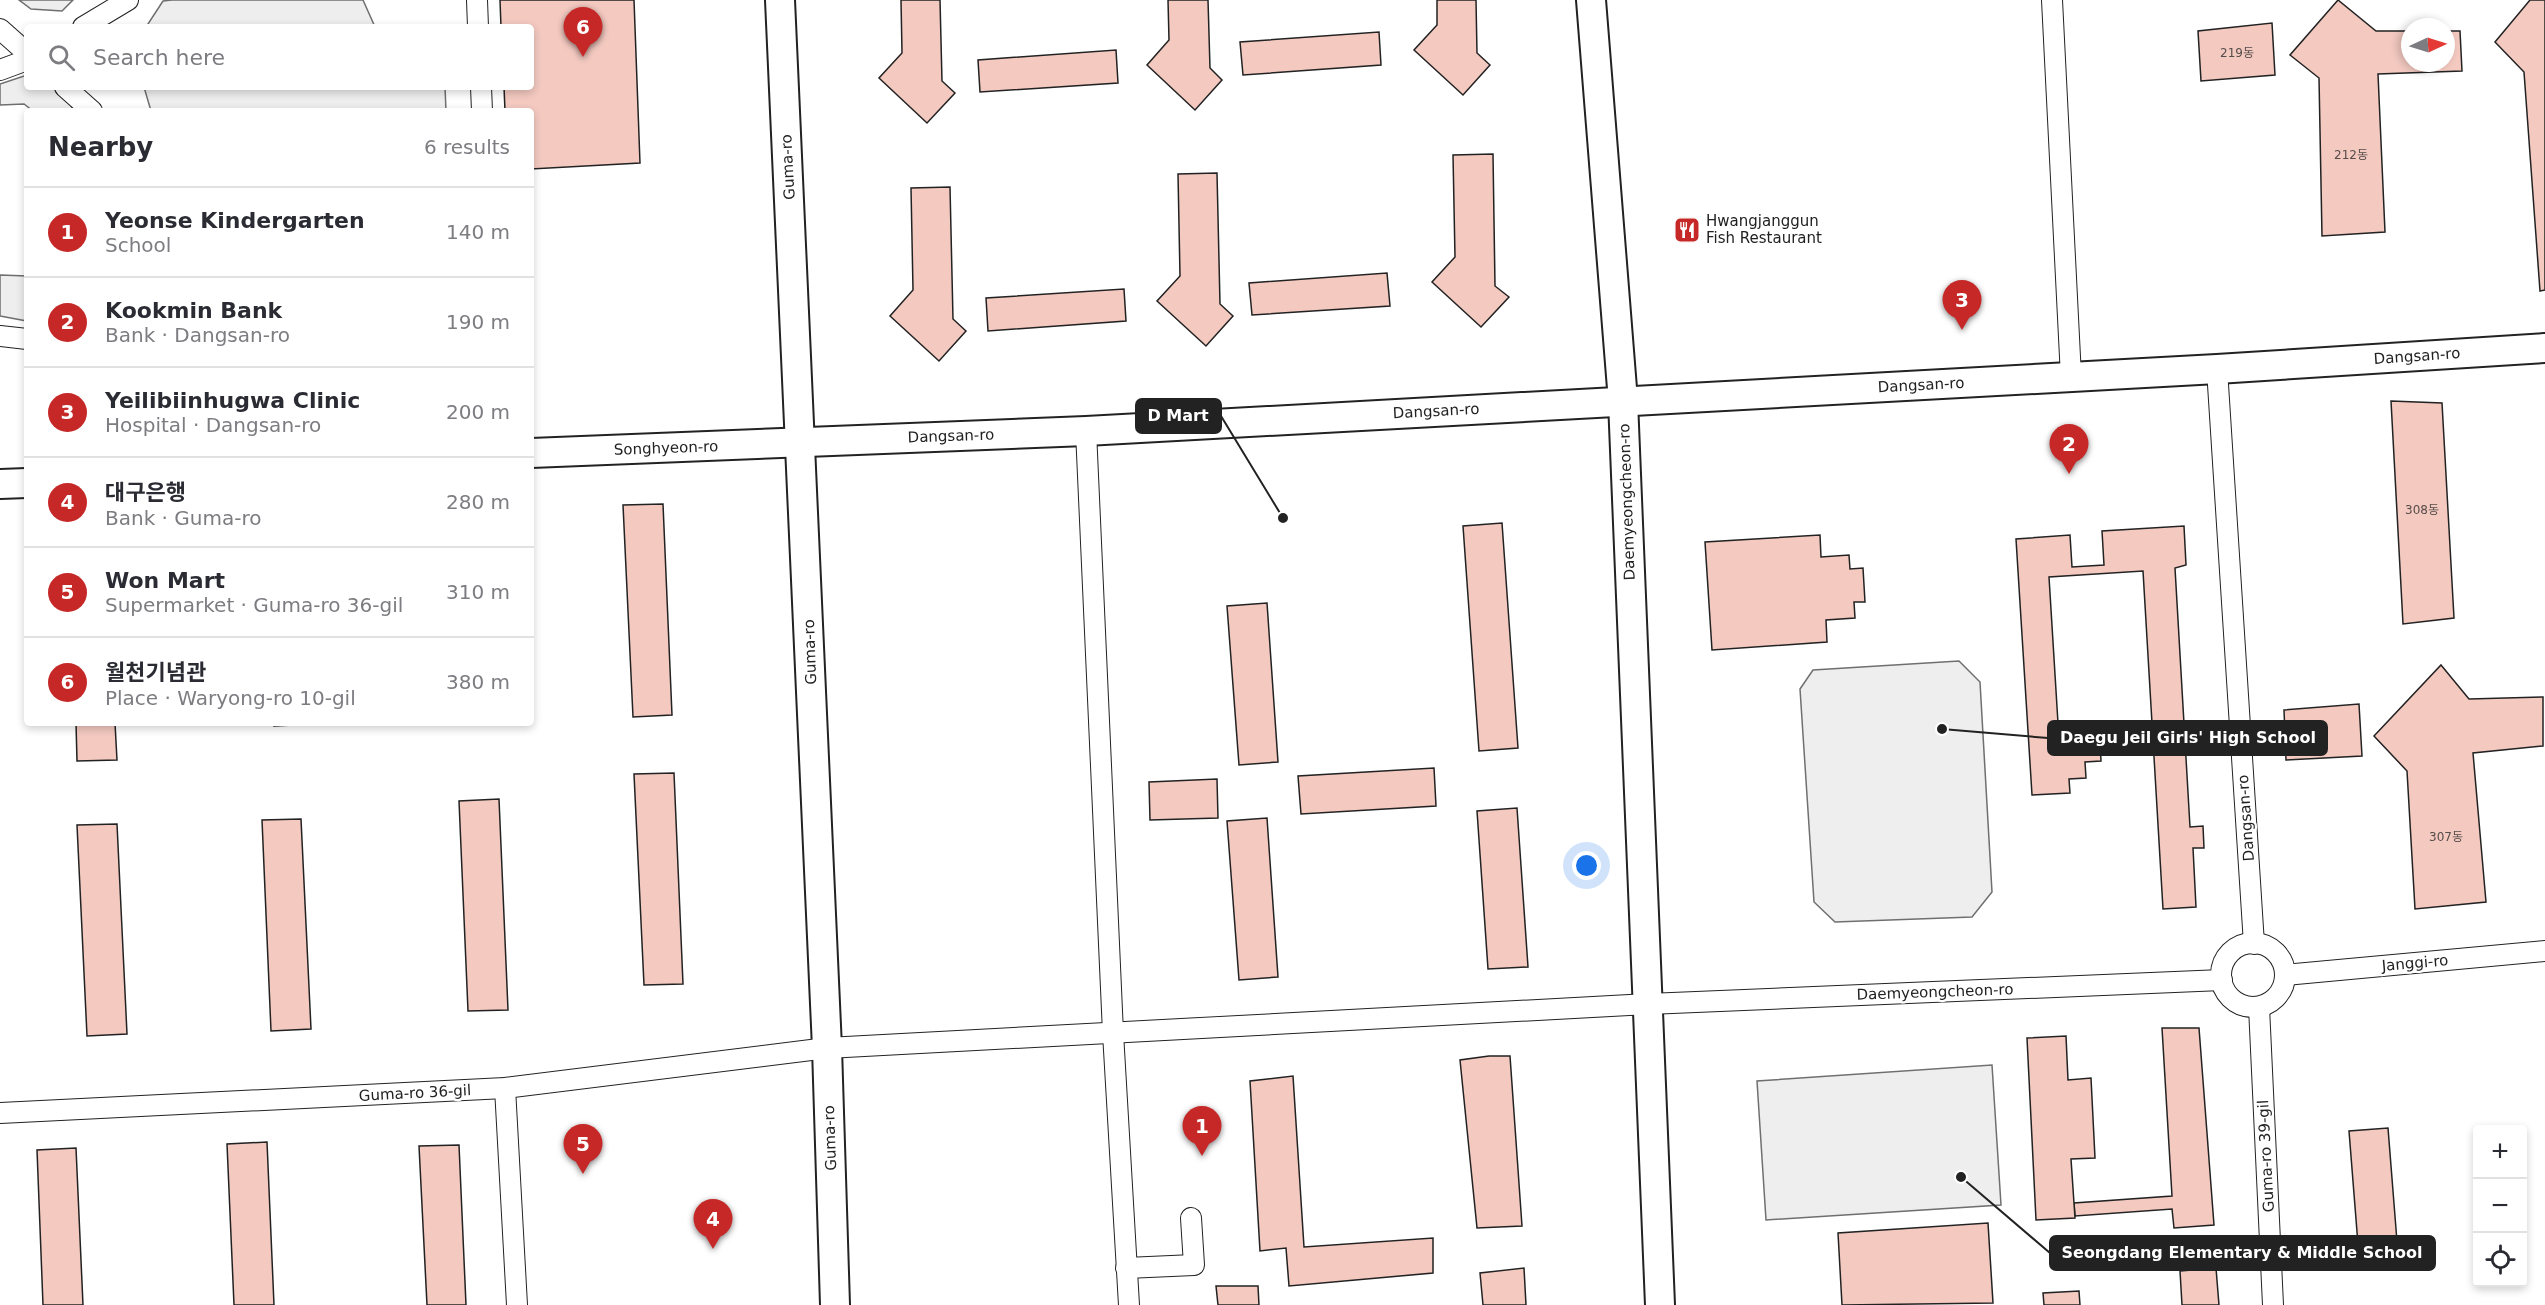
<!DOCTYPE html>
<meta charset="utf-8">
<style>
:root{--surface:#fff;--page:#f7f7f7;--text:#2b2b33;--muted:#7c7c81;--line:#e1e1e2;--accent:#c62828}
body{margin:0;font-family:"DejaVu Sans","Noto Sans KR",sans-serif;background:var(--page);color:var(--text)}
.controls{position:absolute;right:18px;bottom:18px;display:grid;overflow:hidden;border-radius:6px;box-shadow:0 3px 9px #0003}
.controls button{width:54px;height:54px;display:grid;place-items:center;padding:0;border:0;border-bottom:2px solid var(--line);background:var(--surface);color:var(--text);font:30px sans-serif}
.compass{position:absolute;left:2401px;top:18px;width:54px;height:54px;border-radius:50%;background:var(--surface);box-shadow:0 3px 9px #0003;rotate:86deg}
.you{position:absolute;left:1587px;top:866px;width:21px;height:21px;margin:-15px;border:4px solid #fff;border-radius:50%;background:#1a73e8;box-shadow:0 0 0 9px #1a73e833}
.badge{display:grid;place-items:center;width:39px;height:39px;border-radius:50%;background:var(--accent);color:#fff;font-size:20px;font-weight:700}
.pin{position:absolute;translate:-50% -50px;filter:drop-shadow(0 2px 3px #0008)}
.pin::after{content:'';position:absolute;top:32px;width:21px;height:18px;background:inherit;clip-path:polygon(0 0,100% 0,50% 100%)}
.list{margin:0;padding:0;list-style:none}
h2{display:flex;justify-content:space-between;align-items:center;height:78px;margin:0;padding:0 24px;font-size:26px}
h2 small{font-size:20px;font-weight:400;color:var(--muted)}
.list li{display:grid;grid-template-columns:39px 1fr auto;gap:18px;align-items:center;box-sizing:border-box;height:90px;padding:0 24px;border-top:2px solid var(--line)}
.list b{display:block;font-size:22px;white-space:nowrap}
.list p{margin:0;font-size:20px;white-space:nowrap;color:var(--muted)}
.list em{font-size:20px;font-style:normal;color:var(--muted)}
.icon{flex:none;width:33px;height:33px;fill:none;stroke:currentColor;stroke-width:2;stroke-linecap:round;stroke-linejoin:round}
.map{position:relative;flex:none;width:2545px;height:1305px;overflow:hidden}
.search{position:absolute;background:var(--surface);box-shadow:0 3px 9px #0003;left:24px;top:24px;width:510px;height:66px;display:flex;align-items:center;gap:15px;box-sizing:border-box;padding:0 21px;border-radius:6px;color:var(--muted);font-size:22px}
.panel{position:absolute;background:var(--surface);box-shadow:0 3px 9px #0003;left:24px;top:108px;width:510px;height:618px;border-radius:6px}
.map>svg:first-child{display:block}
</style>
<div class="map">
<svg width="2545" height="1305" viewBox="0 0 2545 1305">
<rect width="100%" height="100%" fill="#fff"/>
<g fill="#eee" stroke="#6f6f6f" stroke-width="1.5">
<path d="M19 0H73L62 11 31 9Z"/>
<path d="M172 0H363L375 27H146L163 1Z"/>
<path d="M27 75V87C53 87 61 86 74 111H33L24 104 0 105V84Z"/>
<path d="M144 87H445L446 111H151Z"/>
<path d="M0 275 27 276V321L0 316Z"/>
<path d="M1959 661 1980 682 1992 892 1972 917 1835 922 1814 902 1800 689 1813 670Z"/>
<path d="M1992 1065 2001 1205 1766 1220 1757 1081Z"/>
</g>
<g fill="#f3c9c0" stroke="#222" stroke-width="1.5">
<path d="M500 0H634L640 163 531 169V111H505L504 87H531V27H501Z"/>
<path d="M901 0H940L942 81 955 93 927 123 879 78 902 53Z"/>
<path d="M1168 0H1208L1210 68 1222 80 1195 110 1147 65 1169 40Z"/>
<path d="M1437 0H1476L1477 53 1490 65 1463 95 1414 50 1437 25Z"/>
<path d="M2338 0 2376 31H2410V63H2446V31H2460L2462 71 2378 74 2385 232 2322 236 2319 78 2290 55Z"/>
<path d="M2530 0H2545V290L2540 291 2524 72 2495 42Z"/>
<path d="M2272 23 2275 75 2201 81 2198 31Z"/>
<path d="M1379 32 1381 65 1243 75 1240 42Z"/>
<path d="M1116 50 1118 83 980 92 978 60Z"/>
<path d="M1493 154 1495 286 1509 297 1481 327 1432 282 1455 257 1453 155Z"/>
<path d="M1217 173 1220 304 1233 316 1206 346 1157 301 1180 276 1178 174Z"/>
<path d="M950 187 953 319 966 331 939 361 890 316 913 290 911 188Z"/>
<path d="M1387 273 1390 306 1252 315 1249 283Z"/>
<path d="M1124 289 1126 321 988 331 986 298Z"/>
<path d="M2391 401 2442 403 2454 618 2403 624Z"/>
<path d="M663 504 672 715 633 717 623 505Z"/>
<path d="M1502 523 1518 748 1479 751 1463 526Z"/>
<path d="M2184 526 2186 565 2175 568 2190 827 2203 826 2204 848H2193L2196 907 2163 909 2143 571 2049 577 2058 723 2099 721 2101 761 2085 762 2086 778 2069 779 2070 793 2032 795 2016 539 2070 535 2072 567 2104 565 2102 531Z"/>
<path d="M1820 535 1821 557 1849 555 1850 569 1863 568 1865 602H1854L1855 618 1826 620 1827 642 1712 650 1705 542Z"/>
<path d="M1267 603 1278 762 1239 765 1227 606Z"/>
<path d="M2441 665 2469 699 2543 697V746L2473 753 2486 902 2415 909 2407 771 2374 736Z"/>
<path d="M2359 704 2362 756 2286 760 2284 710Z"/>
<path d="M76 723H115L117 760 77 761Z"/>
<path d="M274 723H313V724L274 726Z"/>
<path d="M1434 768 1436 806 1301 814 1298 776Z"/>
<path d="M674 773 683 984 644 985 634 774Z"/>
<path d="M1217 779 1218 818 1150 820 1149 782Z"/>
<path d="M499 799 508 1010 468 1011 459 801Z"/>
<path d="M1517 808 1528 967 1488 969 1477 811Z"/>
<path d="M1267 818 1278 977 1239 980 1227 821Z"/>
<path d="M301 819 311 1029 271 1031 262 820Z"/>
<path d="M117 824 127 1034 87 1036 77 825Z"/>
<path d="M2162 1028H2199L2214 1225 2174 1228 2172 1209 2075 1216 2074 1203 2172 1196Z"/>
<path d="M2066 1036 2068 1080 2091 1078 2095 1158 2071 1159 2075 1218 2036 1220 2027 1038Z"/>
<path d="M1489 1056H1510L1522 1226 1477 1228 1460 1060Z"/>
<path d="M1293 1076 1304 1247 1433 1238V1273L1289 1286 1286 1248 1260 1251 1250 1081Z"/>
<path d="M2388 1128 2398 1254 2359 1257 2349 1131Z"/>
<path d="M267 1142 274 1305H234L227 1144Z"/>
<path d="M459 1145 466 1305H427L419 1146Z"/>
<path d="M76 1148 83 1305H43L37 1150Z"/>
<path d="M1988 1223 1993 1303 1842 1305 1838 1233Z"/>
<path d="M1524 1268 1526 1305H1483L1480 1273Z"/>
<path d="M2216 1268 2219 1305H2182L2180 1271Z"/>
<path d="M1216 1286H1258L1259 1305H1218Z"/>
<path d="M2079 1291 2080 1305H2044L2043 1293Z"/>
</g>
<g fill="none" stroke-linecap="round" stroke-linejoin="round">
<g stroke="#222" stroke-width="22">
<g id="street">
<path d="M477 0 478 27"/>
<path d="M2052 0 2071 377"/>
<path d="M83 27 128 0"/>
<path d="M0 29 27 53"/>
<path d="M0 70 27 60"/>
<path d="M65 87 92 111"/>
<path d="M481 87 482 111"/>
<path d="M0 336 27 339"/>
<path d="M2217 369 2254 944"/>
<path d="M1086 431 1113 1033 1129 1305"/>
<circle cx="2253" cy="975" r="32"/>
<path d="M2285 975 2545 951"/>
<path d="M2259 1007 2273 1305"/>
<path d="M505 1088 517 1305"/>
<path d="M0 1113 505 1088 827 1048 1648 1004 2222 980"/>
<path d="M1126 1268 1194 1265 1191 1218"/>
</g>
</g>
<g stroke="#222" stroke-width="32">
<g id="secondary">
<path d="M780 0 827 1048 835 1305"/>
<path d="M1591 0 1623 401 1660 1305"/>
<path d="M531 453 1086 431 2217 369 2545 348"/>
<path d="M0 484 27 483"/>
</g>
</g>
<use href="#street" stroke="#fff" stroke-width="20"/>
<use href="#secondary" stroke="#fff" stroke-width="28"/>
</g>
<defs>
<g id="restaurant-square" transform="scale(1.35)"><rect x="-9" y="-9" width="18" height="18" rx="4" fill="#c62828" stroke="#fff"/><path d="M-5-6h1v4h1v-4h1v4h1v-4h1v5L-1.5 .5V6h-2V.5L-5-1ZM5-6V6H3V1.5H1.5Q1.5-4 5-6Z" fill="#fff"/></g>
</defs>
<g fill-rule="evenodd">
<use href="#restaurant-square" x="1687" y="230"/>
</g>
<g text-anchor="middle" stroke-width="4.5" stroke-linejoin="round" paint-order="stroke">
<g font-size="12" fill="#564c4a">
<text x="2237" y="57">219동</text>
<text x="2351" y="159">212동</text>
<text x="2422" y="514">308동</text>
<text x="2446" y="841">307동</text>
</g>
<g font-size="15" fill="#222" stroke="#fff">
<text transform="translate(788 167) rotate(-93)" y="5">Guma-ro</text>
<text transform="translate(2417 356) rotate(-4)" y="5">Dangsan-ro</text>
<text transform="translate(1921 385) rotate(-3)" y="5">Dangsan-ro</text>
<text transform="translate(1436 411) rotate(-3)" y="5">Dangsan-ro</text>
<text transform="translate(951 436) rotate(-2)" y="5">Dangsan-ro</text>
<text transform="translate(666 448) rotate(-2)" y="5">Songhyeon-ro</text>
<text transform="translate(1627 502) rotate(-92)" y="5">Daemyeongcheon-ro</text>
<text transform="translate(810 652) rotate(-92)" y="5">Guma-ro</text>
<text transform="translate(2246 818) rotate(-94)" y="5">Dangsan-ro</text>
<text transform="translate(2415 963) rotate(-5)" y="5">Janggi-ro</text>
<text transform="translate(1935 992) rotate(-2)" y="5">Daemyeongcheon-ro</text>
<text transform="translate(415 1093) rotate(-3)" y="5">Guma-ro 36-gil</text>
<text transform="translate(830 1138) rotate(-92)" y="5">Guma-ro</text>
<text transform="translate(2266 1156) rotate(-93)" y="5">Guma-ro 39-gil</text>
</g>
<g font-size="15" fill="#222" stroke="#fff" text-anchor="start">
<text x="1706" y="226">Hwangjanggun<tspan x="1706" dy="17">Fish Restaurant</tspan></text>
</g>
</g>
<path fill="none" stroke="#222" stroke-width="2" d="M1283 518L1221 416M1942 729L2048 738M1961 1177L2050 1253"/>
<g fill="#222" stroke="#fff" stroke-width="2">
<circle cx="1283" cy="518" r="6"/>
<circle cx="1942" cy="729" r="6"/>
<circle cx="1961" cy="1177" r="6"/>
</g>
<g fill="#222" stroke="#222" stroke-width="2">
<rect x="1136" y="399" width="85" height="34" rx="6"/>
<rect x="2048" y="721" width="279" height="34" rx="6"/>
<rect x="2050" y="1236" width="385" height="34" rx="6"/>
</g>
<g font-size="16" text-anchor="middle" font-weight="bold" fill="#fff">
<text x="1178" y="421">D Mart</text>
<text x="2188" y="743">Daegu Jeil Girls' High School</text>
<text x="2242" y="1258">Seongdang Elementary &amp; Middle School</text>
</g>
</svg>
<div class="controls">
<button>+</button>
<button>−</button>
<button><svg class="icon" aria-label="locate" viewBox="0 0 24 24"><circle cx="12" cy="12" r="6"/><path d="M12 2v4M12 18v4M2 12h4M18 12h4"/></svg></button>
</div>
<svg class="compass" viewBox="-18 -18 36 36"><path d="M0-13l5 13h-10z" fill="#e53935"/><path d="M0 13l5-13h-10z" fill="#7c7c81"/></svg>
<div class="you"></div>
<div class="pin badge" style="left:1202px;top:1156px">1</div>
<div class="pin badge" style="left:2069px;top:474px">2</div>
<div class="pin badge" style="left:1962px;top:330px">3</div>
<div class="pin badge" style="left:713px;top:1249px">4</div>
<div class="pin badge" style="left:583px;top:1174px">5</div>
<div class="pin badge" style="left:583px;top:57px">6</div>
<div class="search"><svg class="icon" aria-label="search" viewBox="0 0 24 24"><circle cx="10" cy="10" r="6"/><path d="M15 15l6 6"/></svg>Search here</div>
<section class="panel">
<h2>Nearby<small>6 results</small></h2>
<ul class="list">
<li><span class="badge">1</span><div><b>Yeonse Kindergarten</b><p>School</p></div><em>140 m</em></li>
<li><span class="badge">2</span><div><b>Kookmin Bank</b><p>Bank · Dangsan-ro</p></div><em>190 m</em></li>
<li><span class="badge">3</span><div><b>Yeilibiinhugwa Clinic</b><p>Hospital · Dangsan-ro</p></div><em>200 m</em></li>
<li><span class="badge">4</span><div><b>대구은행</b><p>Bank · Guma-ro</p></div><em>280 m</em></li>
<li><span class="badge">5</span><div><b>Won Mart</b><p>Supermarket · Guma-ro 36-gil</p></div><em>310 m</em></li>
<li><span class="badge">6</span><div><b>월천기념관</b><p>Place · Waryong-ro 10-gil</p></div><em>380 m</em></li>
</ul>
</section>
</div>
